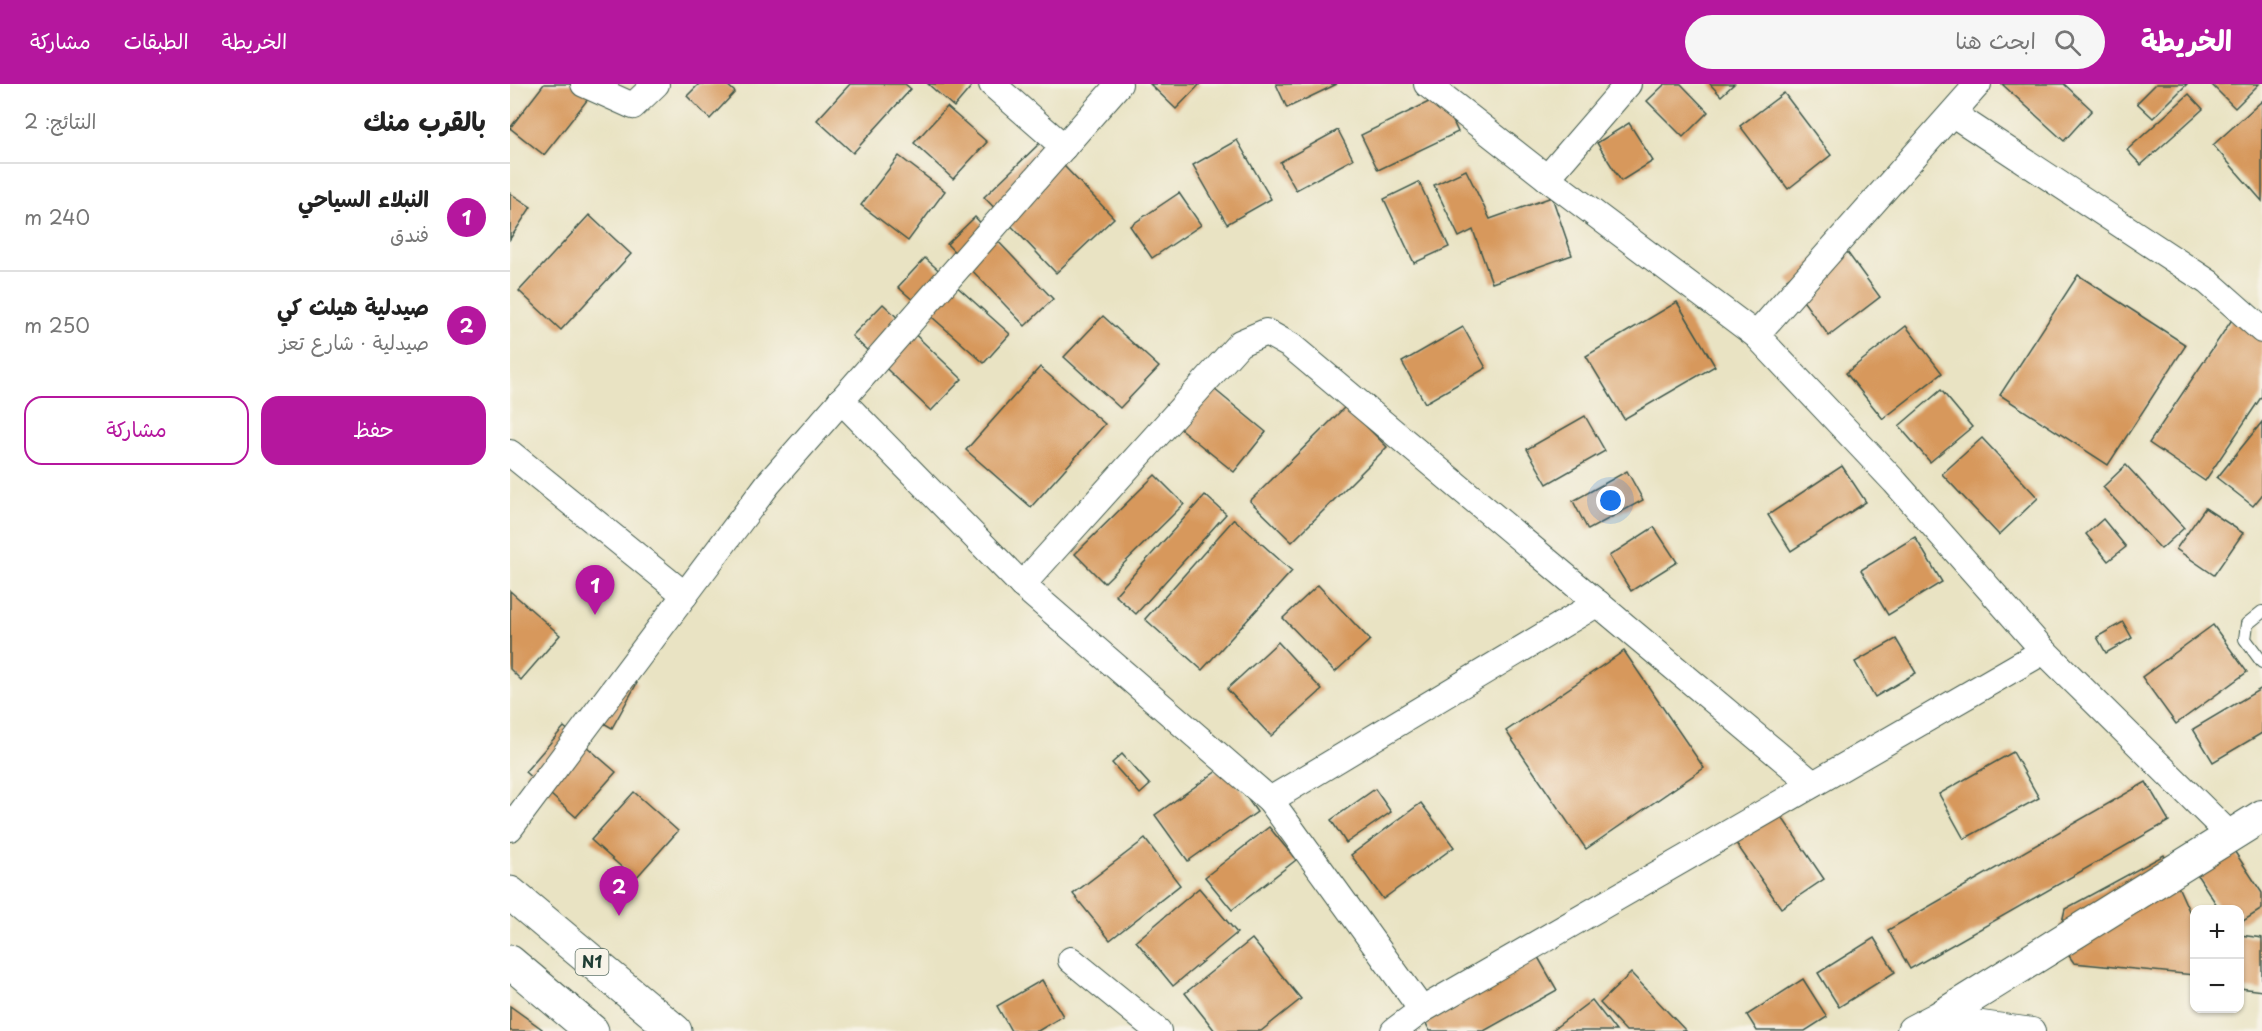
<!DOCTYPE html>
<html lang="ar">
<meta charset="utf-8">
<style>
:root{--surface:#fff;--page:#f6f6f6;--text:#222;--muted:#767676;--line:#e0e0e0;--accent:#b5179e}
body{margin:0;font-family:"Playpen Sans","Playpen Sans Arabic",sans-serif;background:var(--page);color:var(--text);direction:rtl}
.controls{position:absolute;right:18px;bottom:18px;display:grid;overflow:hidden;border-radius:12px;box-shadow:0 2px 4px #0004}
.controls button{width:54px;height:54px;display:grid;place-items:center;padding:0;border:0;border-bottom:2px solid var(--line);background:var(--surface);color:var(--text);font:30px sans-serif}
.you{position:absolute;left:1101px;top:417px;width:21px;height:21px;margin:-15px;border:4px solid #fff;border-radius:50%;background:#1a73e8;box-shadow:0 0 0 9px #1a73e833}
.badge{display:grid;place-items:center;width:39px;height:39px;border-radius:50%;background:var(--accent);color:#fff;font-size:20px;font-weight:700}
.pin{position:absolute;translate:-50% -50px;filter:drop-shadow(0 2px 3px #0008)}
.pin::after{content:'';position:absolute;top:32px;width:21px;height:18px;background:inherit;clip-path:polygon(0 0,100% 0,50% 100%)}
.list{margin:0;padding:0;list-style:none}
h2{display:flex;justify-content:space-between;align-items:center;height:78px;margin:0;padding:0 24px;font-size:26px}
h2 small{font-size:20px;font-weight:400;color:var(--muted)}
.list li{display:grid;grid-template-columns:39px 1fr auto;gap:18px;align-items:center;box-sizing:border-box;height:108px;padding:0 24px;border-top:2px solid var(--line)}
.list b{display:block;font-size:22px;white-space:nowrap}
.list p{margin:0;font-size:20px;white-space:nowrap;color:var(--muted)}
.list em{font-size:20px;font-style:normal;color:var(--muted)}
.actions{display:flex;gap:12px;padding:18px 24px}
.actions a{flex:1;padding:14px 0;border:2px solid var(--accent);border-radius:18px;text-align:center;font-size:21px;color:var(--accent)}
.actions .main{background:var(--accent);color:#fff}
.icon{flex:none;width:33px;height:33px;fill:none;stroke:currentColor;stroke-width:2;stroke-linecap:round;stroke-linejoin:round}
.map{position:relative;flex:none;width:1752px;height:947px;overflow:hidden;direction:ltr}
header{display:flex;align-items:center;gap:36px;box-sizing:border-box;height:84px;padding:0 30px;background:var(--accent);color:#fff}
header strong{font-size:28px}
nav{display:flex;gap:33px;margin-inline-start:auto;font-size:21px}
.search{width:420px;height:54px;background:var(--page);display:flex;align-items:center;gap:15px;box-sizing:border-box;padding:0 21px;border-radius:33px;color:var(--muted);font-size:22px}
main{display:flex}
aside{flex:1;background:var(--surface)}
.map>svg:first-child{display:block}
</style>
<header>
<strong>الخريطة</strong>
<div class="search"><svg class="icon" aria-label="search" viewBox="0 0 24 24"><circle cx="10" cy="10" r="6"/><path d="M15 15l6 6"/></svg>ابحث هنا</div>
<nav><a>الخريطة</a><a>الطبقات</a><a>مشاركة</a></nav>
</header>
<main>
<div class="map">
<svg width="1752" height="947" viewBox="0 0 1752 947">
<rect width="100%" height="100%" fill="#f7f3e8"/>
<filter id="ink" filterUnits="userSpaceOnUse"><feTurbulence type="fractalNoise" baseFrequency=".0167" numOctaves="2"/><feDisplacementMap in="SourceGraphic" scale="12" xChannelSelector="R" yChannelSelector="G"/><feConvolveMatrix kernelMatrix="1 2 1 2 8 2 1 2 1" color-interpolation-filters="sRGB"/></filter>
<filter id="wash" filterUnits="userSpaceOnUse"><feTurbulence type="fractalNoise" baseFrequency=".008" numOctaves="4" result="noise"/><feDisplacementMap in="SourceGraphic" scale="24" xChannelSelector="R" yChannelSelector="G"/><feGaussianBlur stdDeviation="1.35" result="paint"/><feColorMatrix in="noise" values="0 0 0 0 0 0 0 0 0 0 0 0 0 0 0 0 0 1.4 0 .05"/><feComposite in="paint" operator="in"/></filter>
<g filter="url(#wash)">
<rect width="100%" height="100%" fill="#e9e3c3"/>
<g id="blocks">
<g fill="#d7985b">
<path d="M34 0H69L82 10 34 71 0 44Z"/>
<path d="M189 0H216L225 8 200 35 177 12Z"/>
<path d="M340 0H395L401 5 343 69 307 36Z"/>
<path d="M418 0H458L461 3 444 23Z"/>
<path d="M640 0H690L666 25Z"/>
<path d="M766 0H827L777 24Z"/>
<path d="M1155 0H1171L1198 28 1173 53 1137 17Z"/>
<path d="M1200 0H1224L1211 12Z"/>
<path d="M1492 0H1554L1582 26 1554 57Z"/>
<path d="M1646 0H1677L1643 34 1627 19Z"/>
<path d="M1701 0H1749L1725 24Z"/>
<path d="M1274 9 1321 71 1278 105 1230 42Z"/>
<path d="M1679 10 1693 25 1631 81 1617 66Z"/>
<path d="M931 12 948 48 868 86 851 51Z"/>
<path d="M1752 17V117L1703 61Z"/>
<path d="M437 23 477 58 443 95 404 59Z"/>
<path d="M1119 39 1143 77 1111 97 1087 59Z"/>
<path d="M828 46 843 75 786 106 770 78Z"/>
<path d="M727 56 761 115 717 140 683 81Z"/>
<path d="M531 58 604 134 546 189 474 113Z"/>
<path d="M389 72 435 107 398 157 351 121Z"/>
<path d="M956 86 980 135 1042 113 1062 171 982 199 963 146 949 153 924 101Z"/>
<path d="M909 98 939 163 904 179 874 115Z"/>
<path d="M0 109 21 123 0 155Z"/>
<path d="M669 109 691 141 642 174 620 142Z"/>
<path d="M79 131 121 170 51 246 9 207Z"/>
<path d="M465 133 543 215 515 242 437 160Z"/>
<path d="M1329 157 1370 213 1319 252 1277 195Z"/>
<path d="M415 174 500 250 474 279 388 203Z"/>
<path d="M1568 191 1676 261 1598 381 1490 311Z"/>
<path d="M1167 218 1205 282 1114 335 1076 272Z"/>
<path d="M373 220 452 295 421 327 342 252Z"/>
<path d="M593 232 649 283 610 324 554 273Z"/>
<path d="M1723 234 1752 254V312L1695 397 1639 359Z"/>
<path d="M1396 242 1432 289 1373 335 1336 289Z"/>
<path d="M953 243 976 284 915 319 892 278Z"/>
<path d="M530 283 595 340 521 423 456 366Z"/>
<path d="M687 291 756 348 724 388 653 331Z"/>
<path d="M1431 306 1462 343 1420 378 1389 342Z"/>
<path d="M836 322 877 363 782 458 740 417Z"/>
<path d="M1075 332 1095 367 1037 400 1017 365Z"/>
<path d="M1752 338V411L1743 422 1707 394Z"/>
<path d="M1472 354 1528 414 1489 451 1432 390Z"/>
<path d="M1616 381 1674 444 1651 465 1593 403Z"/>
<path d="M1332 382 1356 418 1281 467 1258 431Z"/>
<path d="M1117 387 1133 416 1078 446 1063 417Z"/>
<path d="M645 391 674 420 594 499 565 470Z"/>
<path d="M695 411 716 430 626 530 605 511Z"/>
<path d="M1695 424 1733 449 1704 491 1666 465Z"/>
<path d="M724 435 782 487 692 586 635 535Z"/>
<path d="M1593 435 1616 463 1598 477 1576 450Z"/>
<path d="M1144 443 1167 478 1121 507 1099 472Z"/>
<path d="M1405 453 1432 498 1378 531 1351 486Z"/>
<path d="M808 501 860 556 825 588 773 534Z"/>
<path d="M0 507 50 551 11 596 0 585Z"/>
<path d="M1613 538 1622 554 1596 569 1587 553Z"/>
<path d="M1703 541 1737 588 1666 640 1632 593Z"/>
<path d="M1386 555 1406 589 1365 613 1345 578Z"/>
<path d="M768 558 812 606 761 652 717 605Z"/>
<path d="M1114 567 1194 684 1076 765 996 647Z"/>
<path d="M108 589 127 599 102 644 83 633Z"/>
<path d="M1752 604V649L1703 678 1683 645Z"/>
<path d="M54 643 106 688 66 733 15 688Z"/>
<path d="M1503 668 1529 714 1454 755 1429 710Z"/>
<path d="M612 670 640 701 630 710 602 679Z"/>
<path d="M714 682 747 728 678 777 645 731Z"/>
<path d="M1636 698 1659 737 1400 885 1378 846Z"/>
<path d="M865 705 881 728 836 759 821 736Z"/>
<path d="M124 708 168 747 125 795 81 756Z"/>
<path d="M911 719 944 763 873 815 841 771Z"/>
<path d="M1267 726 1314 795 1271 824 1223 755Z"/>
<path d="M759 743 786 776 722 826 695 793Z"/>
<path d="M635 755 670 801 600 856 563 810Z"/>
<path d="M1719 759 1752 809V825L1730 839V826H1710L1682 783Z"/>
<path d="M1654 771 1684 838V891L1564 879 1548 856 1555 825Z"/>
<path d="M689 804 727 849 663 902 626 857Z"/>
<path d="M1730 851 1752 854V907L1730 904Z"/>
<path d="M1364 854 1385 888 1329 923 1308 889Z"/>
<path d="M742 855 791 915 751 947H705L675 909Z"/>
<path d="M1025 868 1047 906 974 947H920L912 932Z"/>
<path d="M1121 889 1176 947H1116L1090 919Z"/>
<path d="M1293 895 1317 933 1295 947H1247L1237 931Z"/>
<path d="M532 896 553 932 528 947H501L487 922Z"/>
<path d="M1082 916 1106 947H1041Z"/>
<path d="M0 922 32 945 31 947H0Z"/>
</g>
</g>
</g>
<g filter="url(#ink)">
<use href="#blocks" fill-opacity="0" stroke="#3d5649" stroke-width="1.5"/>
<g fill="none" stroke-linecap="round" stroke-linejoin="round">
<g stroke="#3d5649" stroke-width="14">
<path id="service" d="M1752 528 1737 540 1735 555 1752 578"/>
</g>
<g stroke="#3d5649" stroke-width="28">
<g id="minor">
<path d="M74 0 123 22 146 0"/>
<path d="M482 0 554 63"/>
<path d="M917 0 1037 94 1246 251 1385 398 1534 567 1721 752"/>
<path d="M1443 30 1698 198 1752 246"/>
<path d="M1037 94 1118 0"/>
<path d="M1246 251 1468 0"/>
<path d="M331 316 512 501 760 716 912 926"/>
<path d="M0 369 175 511"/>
<path d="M512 501 730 259 756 248 781 262 1303 700"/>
<path d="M760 716 1088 519"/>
<path d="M0 744 258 400 609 0"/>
<path d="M561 876 648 947"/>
<path d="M1428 934 1522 947"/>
<path d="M884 947 912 926 1534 567"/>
</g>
</g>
<g stroke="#3d5649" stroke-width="34">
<path id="tertiary" d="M1403 947 1428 934 1752 732"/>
</g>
<g stroke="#3d5649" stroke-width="35">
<g id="trunk">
<path d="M0 809 165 947"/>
<path d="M0 878 82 947"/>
</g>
</g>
<use href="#service" stroke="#fff" stroke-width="12"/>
<use href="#minor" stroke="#fff" stroke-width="26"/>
<use href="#tertiary" stroke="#fff" stroke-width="32"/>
<use href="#trunk" stroke="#fff" stroke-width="33"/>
</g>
</g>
<g text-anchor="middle" stroke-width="5" stroke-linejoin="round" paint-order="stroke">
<rect fill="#f7f3e8" stroke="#60746a" stroke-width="1.5" x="65.5" y="865" width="33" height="26" rx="4.5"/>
<g font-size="16" font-weight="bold" fill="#1f3d34">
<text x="82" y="884">N1</text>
</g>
</g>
</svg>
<div class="controls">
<button>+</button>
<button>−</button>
</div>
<div class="you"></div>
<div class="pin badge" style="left:85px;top:531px">1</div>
<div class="pin badge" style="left:109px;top:832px">2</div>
</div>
<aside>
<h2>بالقرب منك<small>النتائج: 2</small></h2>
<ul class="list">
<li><span class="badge">1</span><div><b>النبلاء السياحي</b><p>فندق</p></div><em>240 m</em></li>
<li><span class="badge">2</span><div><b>صيدلية هيلث كي</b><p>صيدلية · شارع تعز</p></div><em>250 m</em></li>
</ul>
<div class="actions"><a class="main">حفظ</a><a>مشاركة</a></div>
</aside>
</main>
